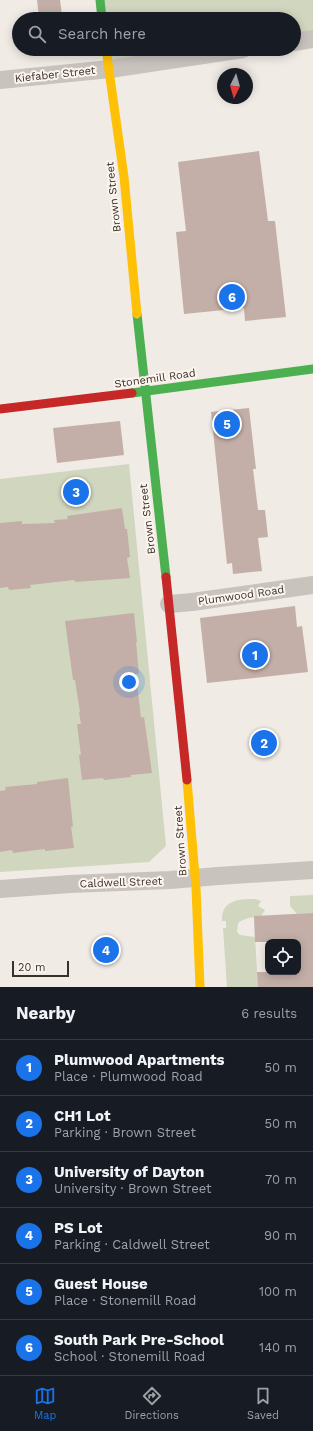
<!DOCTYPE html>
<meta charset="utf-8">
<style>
:root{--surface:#171b24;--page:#20242c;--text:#f1f3f6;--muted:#9ea1a6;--line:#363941;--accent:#1a73e8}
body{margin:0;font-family:"Work Sans",sans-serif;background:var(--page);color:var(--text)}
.controls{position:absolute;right:12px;bottom:12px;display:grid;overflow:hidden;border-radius:8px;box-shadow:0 2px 10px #0003}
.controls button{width:36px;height:36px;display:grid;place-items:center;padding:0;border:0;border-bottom:1px solid var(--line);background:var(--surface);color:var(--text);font:20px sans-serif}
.compass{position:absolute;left:217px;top:68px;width:36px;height:36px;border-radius:50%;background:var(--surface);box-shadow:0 2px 10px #0003;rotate:185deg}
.scale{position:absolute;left:12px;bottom:10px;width:57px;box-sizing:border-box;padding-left:4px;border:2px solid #3b302b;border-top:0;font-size:11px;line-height:14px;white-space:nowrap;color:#3b302b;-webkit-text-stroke:3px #fbf5ee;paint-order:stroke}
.you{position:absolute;left:129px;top:682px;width:14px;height:14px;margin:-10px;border:3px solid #fff;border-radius:50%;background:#1a73e8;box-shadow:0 0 0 6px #1a73e833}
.badge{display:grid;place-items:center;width:26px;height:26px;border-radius:50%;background:var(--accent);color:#fff;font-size:13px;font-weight:700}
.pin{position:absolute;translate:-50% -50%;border:2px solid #fff;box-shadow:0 1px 4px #0006}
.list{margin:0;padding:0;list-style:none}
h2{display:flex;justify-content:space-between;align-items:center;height:52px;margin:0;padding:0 16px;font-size:17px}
h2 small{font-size:13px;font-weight:400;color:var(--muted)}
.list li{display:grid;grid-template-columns:26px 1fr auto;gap:12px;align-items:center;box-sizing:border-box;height:56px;padding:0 16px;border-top:1px solid var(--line)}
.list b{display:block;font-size:15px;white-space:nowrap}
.list p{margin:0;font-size:13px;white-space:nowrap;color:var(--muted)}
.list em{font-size:13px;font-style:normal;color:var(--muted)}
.icon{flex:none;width:22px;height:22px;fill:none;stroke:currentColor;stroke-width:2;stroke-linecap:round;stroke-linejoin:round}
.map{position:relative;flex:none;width:313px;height:987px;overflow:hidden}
.search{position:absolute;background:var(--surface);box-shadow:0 2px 10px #0003;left:12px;right:12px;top:12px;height:44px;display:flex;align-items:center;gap:10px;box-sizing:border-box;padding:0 14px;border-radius:22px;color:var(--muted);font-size:15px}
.sheet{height:388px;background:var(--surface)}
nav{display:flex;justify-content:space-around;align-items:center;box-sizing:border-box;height:56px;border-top:1px solid var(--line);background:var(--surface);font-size:11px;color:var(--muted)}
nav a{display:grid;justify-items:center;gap:2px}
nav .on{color:var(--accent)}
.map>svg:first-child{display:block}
</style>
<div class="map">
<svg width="313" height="987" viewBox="0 0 313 987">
<rect width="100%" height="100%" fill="#f0ebe5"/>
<g fill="#d1d6bf">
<path d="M100 0H313V39L294 42V19H102Z"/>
<path d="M106 49H243L110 69Z"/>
<path d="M129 464 166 846 149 862 0 872V479Z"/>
<path d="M313 895V913L297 914 290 906V896Z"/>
<path d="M255 899 261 901 258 906 265 910 261 916C253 917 244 918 238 923L237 932 240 935 255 937 258 987H227L223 928H226V921H222C221 900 239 899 255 899Z"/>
</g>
<g fill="#c3afa7">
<path d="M37 0H60L62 15 39 17Z"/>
<path d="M259 151 268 221H275L286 317 245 321 244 308 184 314 176 232 186 231 178 162Z"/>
<path d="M249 408 256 469H253L258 510H265L268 537 258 538 262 571 233 574 232 563 227 564 211 412Z"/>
<path d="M120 421 124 455 57 463 53 428Z"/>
<path d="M122 508 125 529H127L130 557 127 558 130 578 75 582 74 580 30 585 31 588 9 590 8 587 0 588V523L22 521V524L55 523 54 520 68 519 67 516Z"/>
<path d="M295 606 297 627 302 626 308 672 207 683 200 618Z"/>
<path d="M134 613 137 642H136L139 674H136L141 718 144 717 152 773 131 775V777L104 780 103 778 82 780 79 755H81L77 724H81L79 712H80L75 680H73L65 621Z"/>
<path d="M68 778 73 827H71L74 848 45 851V849L13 853 12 850 0 852V791L6 790 5 787 37 784V782Z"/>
<path d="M313 913V987H258L257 972H298V942H255L254 916Z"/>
</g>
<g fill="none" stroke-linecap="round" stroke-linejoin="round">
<g stroke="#c9c3be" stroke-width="18">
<path d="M294 42 313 39"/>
<path d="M0 80 110 69 243 49"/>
<path d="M169 604 192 602 313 585"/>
<path d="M0 889 70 884 170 880 218 876 313 870"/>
</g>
<g stroke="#4caf50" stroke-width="9">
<path d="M100 0 102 19"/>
<path d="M137 314 166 577"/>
<path d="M132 393 313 369"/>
</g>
<g stroke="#ffc107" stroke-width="9">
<path d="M106 49 124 177 137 314"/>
<path d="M187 780 196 888 200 987"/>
</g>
<g stroke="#c62828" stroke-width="9">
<path d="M0 409 132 393"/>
<path d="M166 577 187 780"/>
</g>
</g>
<g text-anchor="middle" stroke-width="4" stroke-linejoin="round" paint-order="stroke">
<g font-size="11" fill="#3b302b" stroke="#fbf5ee">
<text transform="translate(55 74) rotate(-6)" y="4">Kiefaber Street</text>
<text transform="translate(113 197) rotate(-96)" y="4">Brown Street</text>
<text transform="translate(155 378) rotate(-8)" y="4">Stonemill Road</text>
<text transform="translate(147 519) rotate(-97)" y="4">Brown Street</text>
<text transform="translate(241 595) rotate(-8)" y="4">Plumwood Road</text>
<text transform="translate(180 841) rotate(-94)" y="4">Brown Street</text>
<text transform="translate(121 882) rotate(-2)" y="4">Caldwell Street</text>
</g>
</g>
</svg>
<div class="controls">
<button><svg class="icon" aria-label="locate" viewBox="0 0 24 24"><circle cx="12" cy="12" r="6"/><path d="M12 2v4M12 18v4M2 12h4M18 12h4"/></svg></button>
</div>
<svg class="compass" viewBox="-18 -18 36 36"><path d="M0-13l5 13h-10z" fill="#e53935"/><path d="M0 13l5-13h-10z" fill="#9ea1a6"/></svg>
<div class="scale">20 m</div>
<div class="you"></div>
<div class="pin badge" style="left:255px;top:655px">1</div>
<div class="pin badge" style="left:264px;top:743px">2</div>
<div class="pin badge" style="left:76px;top:492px">3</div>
<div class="pin badge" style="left:106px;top:950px">4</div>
<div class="pin badge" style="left:227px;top:424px">5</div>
<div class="pin badge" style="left:232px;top:297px">6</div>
<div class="search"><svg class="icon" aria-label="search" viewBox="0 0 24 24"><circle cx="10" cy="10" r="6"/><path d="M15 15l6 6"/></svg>Search here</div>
</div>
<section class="sheet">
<h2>Nearby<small>6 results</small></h2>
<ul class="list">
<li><span class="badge">1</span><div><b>Plumwood Apartments</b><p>Place · Plumwood Road</p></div><em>50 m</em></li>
<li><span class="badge">2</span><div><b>CH1 Lot</b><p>Parking · Brown Street</p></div><em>50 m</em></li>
<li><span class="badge">3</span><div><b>University of Dayton</b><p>University · Brown Street</p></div><em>70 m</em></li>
<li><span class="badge">4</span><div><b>PS Lot</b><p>Parking · Caldwell Street</p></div><em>90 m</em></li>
<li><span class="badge">5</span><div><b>Guest House</b><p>Place · Stonemill Road</p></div><em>100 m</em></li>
<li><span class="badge">6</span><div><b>South Park Pre-School</b><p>School · Stonemill Road</p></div><em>140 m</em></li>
</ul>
</section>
<nav>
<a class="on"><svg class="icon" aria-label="map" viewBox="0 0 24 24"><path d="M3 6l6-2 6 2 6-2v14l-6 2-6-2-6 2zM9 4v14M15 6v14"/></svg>Map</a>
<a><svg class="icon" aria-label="directions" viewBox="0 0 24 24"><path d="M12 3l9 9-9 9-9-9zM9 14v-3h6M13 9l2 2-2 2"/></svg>Directions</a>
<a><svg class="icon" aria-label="saved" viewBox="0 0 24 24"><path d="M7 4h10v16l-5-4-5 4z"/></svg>Saved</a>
</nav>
